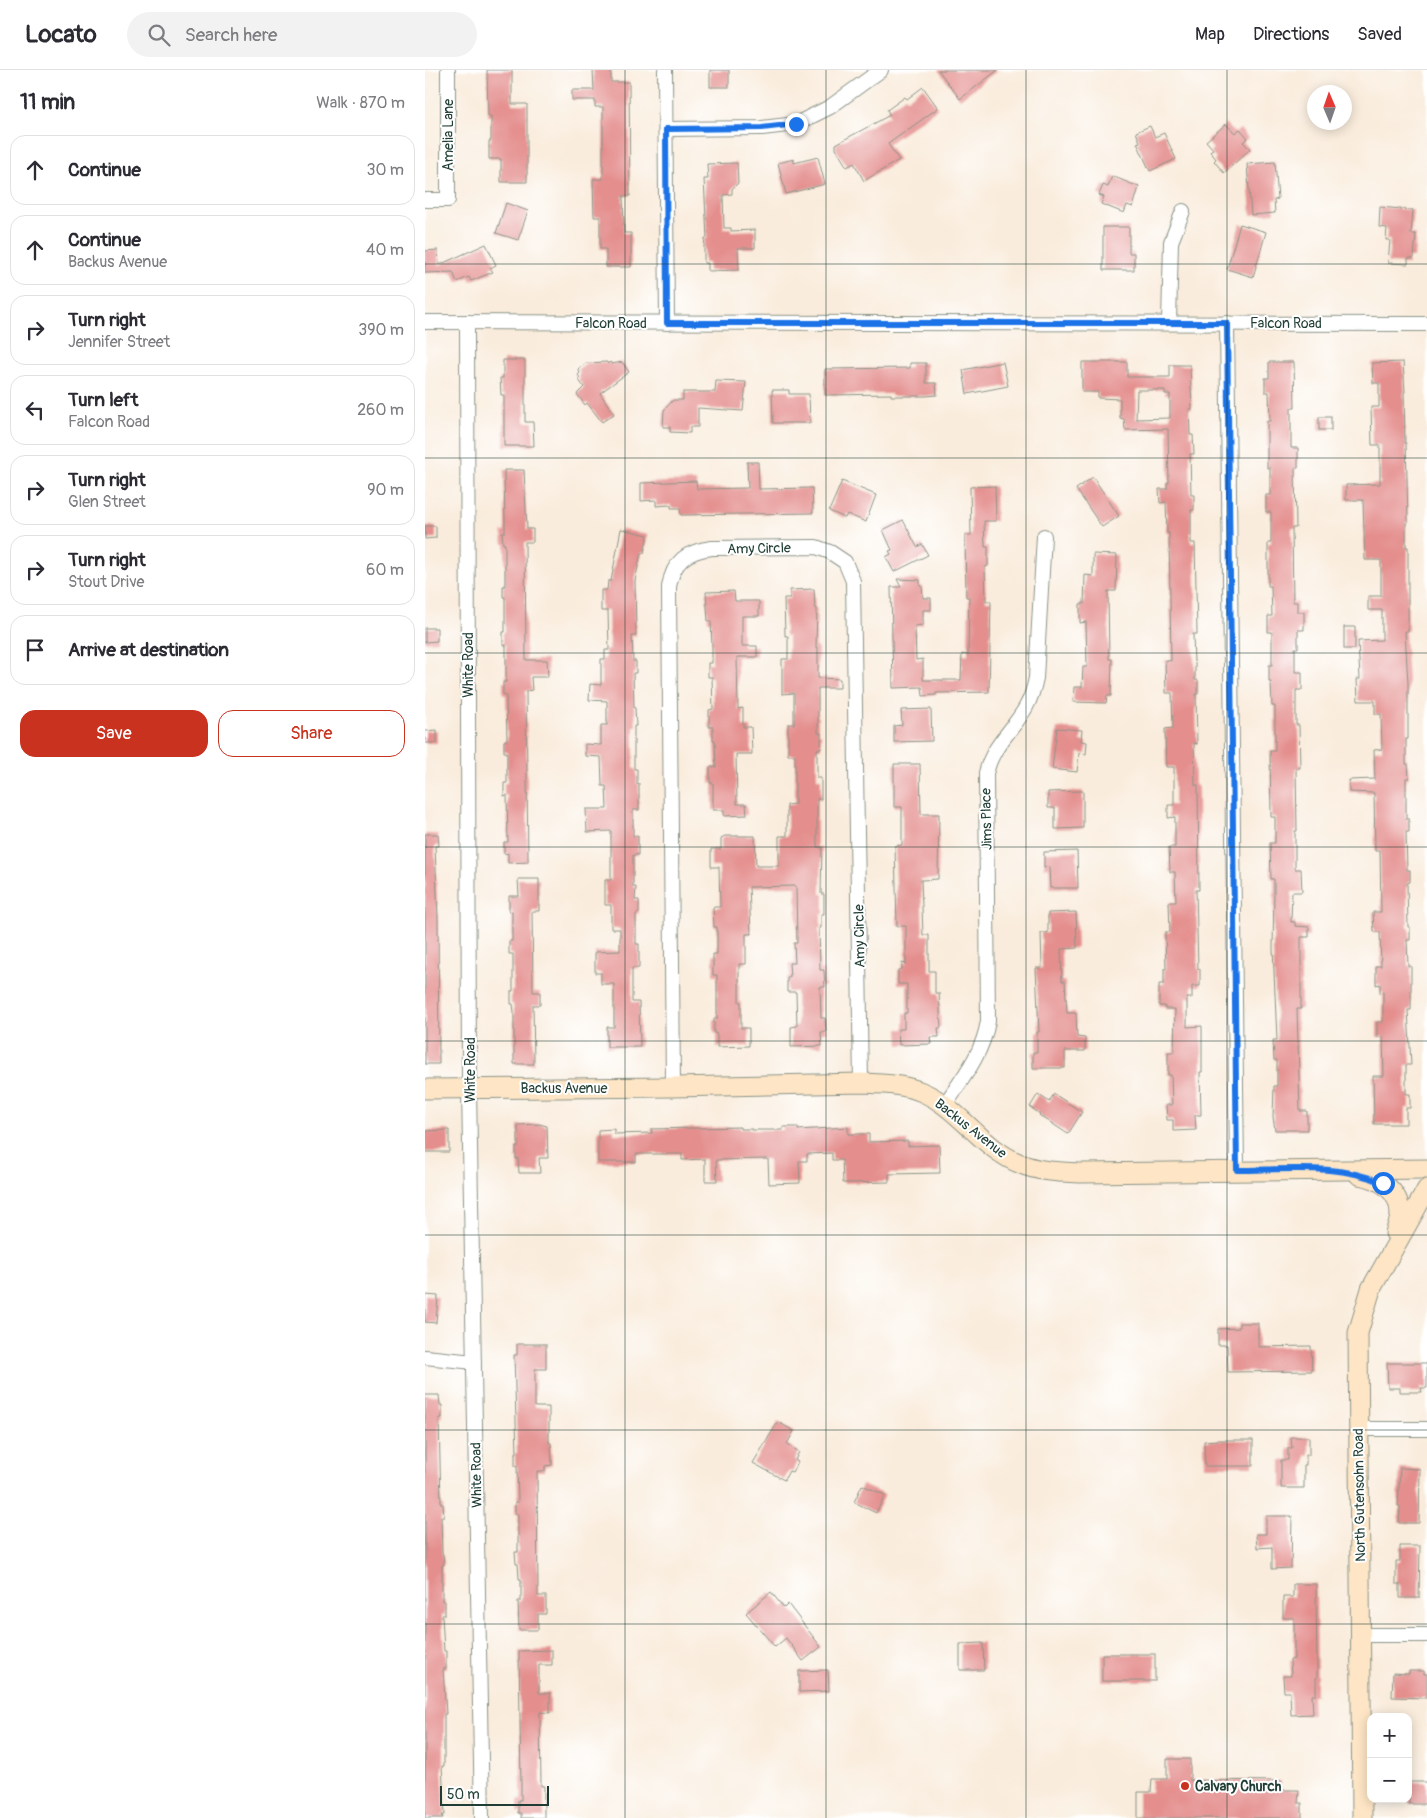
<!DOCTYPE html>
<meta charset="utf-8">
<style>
:root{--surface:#fff;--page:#f2f2f3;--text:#2b2b33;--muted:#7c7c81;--line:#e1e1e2;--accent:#c8321e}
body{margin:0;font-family:Pangolin,sans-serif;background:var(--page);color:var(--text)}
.controls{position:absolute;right:15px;bottom:15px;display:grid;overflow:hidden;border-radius:10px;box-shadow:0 2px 12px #0003}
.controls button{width:45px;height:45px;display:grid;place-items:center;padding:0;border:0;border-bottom:1px solid var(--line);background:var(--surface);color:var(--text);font:25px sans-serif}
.compass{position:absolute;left:882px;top:15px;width:45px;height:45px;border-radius:50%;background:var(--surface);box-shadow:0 2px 12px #0003;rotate:358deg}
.scale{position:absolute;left:15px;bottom:12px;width:109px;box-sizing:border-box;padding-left:5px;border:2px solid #1f3d34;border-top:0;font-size:14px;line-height:18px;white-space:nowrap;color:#1f3d34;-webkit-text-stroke:4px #fff;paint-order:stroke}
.stop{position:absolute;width:15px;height:15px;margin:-11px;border:4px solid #1a73e8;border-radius:50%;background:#fff}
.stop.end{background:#1a73e8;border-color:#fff;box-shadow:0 1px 5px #0008}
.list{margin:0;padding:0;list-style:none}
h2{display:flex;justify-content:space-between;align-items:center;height:65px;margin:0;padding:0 20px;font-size:21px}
h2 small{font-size:16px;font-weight:400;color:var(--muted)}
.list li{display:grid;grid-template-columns:32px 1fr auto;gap:15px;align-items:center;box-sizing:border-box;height:70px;margin:0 10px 10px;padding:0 10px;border:1px solid var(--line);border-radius:15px}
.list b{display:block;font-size:19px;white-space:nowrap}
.list p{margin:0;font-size:16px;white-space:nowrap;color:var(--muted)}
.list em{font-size:16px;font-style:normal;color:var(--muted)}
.actions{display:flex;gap:10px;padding:15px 20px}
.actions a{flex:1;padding:11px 0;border:1px solid var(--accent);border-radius:15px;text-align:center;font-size:18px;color:var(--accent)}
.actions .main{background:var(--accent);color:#fff}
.icon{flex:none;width:28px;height:28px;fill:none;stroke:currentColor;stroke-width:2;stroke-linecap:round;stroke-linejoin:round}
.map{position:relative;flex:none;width:1002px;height:1748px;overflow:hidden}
header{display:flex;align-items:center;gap:30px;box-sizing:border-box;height:70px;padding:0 25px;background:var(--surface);border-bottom:1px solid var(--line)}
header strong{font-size:24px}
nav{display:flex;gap:28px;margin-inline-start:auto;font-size:18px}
.search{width:350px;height:45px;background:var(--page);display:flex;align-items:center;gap:12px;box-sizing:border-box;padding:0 18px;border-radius:28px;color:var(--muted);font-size:19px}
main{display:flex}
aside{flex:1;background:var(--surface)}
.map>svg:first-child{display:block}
</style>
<header>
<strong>Locato</strong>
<div class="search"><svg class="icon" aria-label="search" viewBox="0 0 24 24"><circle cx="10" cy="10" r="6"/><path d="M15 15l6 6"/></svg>Search here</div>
<nav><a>Map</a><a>Directions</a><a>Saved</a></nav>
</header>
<main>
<aside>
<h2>11 min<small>Walk · 870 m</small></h2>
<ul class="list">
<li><svg class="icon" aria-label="ahead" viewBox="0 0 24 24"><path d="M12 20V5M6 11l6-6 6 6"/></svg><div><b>Continue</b></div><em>30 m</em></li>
<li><svg class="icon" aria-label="ahead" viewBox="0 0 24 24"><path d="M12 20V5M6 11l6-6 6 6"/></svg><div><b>Continue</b><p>Backus Avenue</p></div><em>40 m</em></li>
<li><svg class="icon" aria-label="right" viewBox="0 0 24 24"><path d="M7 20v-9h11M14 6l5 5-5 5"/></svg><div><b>Turn right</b><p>Jennifer Street</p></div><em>390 m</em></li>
<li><svg class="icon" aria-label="left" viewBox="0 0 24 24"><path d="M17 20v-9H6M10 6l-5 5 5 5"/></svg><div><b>Turn left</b><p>Falcon Road</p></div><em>260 m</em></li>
<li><svg class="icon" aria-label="right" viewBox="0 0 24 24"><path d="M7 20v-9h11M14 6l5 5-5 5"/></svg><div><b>Turn right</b><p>Glen Street</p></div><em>90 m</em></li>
<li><svg class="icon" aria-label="right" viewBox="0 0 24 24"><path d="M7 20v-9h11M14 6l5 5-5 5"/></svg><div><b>Turn right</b><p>Stout Drive</p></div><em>60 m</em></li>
<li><svg class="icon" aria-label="arrive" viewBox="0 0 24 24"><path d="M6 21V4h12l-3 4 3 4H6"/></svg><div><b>Arrive at destination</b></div></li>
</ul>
<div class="actions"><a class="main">Save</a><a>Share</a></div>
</aside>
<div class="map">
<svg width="1002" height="1748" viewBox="0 0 1002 1748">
<rect width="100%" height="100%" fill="#fff"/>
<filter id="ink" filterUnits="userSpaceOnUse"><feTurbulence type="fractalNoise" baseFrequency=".02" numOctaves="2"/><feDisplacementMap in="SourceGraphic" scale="10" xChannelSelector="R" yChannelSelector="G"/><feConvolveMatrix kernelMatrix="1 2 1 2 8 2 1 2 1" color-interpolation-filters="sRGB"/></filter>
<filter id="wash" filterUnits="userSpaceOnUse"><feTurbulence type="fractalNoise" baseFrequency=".0096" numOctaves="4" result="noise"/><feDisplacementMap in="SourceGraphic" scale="20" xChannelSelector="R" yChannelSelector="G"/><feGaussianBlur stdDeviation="1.12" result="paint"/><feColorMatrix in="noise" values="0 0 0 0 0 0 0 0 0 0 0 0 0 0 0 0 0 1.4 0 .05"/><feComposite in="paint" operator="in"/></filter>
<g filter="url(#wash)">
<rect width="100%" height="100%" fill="#f9ecdc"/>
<g id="blocks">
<g fill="#e48f8e" fill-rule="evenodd">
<path d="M62 0H87V34H102V112H76V89H64V71H66V46H63Z"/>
<path d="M168 0H186V12H204L205 126H198L199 163H206V197H181V179H175V147H169L168 109H178V37H170V30H147V20H169Z"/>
<rect x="285" y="0" width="19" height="17"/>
<path d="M513 0H573L535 29Z"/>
<path d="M498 17 513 38 463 74 474 90 439 111 429 93 422 97 411 79V74L465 45 462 40 480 27 482 29Z"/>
<path d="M801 54 810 63 815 59 823 68 818 72 825 79 799 103 789 91 791 89 785 81 788 79 781 71Z"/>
<path d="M725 56 730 67 739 63 751 89 725 101 712 73 715 72 711 62Z"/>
<path d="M393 87 400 114 361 124 353 93 369 89V93Z"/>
<path d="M850 92 853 129 849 130 850 143 826 145 822 94Z"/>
<path d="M312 93 313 113 307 119V124L298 125 299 158H306V161L330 160V178H313L314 200 283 201V193H279V176L280 168H282L279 109H283L282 94Z"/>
<path d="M687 106 714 117 708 137 702 135 699 143 676 134 679 127 674 125 678 115 683 117Z"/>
<path d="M81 133 103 141 93 170 71 163Z"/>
<path d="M955 137 988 140 986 164H991L989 188H983V194L963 193 965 170H961L962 158 954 157Z"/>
<path d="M815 154 841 162 828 207 802 199Z"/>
<path d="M678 157H704V183H709V200H678Z"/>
<path d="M61 174 71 195 65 198 68 202 46 211 44 207 32 212 28 202 0 203V181L13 180 14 195Z"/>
<path d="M78 290H100V352H108L109 376H79V325H76L75 308H78Z"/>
<path d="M182 292 183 294 185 292 187 294 197 292 204 302 175 323 189 344 177 352 162 333 160 335 152 324 159 317 153 309 155 308 153 305 155 303 153 299 161 293Z"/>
<path d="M578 292 583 316 542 324 538 300Z"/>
<path d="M657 292H702V307H745V295H765L767 339H764L765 365H768L769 384H765L766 425H769V440H766V473H770L772 564H768L769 592H770V610H773V624H771L772 674 769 673 770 715H773L774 820H771L773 899H775V916H767V928H762V957L777 956V1002H775L776 1045H770L771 1060 748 1061V1050H742L741 1035H747L746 1005H743V982H749L750 939H740V936H734V914H739V899H741L740 862H745L744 832H751L750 802H745L744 777H750V747L743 748V735H749V697H741L740 659 748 658 747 623H741L740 590 746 591 744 463H742L741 432 735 433 734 419H742V413H744L743 359 700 360 699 349 695 348V329L673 328V322H657ZM712 320H740V324H745V348L711 349Z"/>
<path d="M844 292H869L870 338H866V378H873V398H870L871 458H867L868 532H872V542H879V560H873V578H870V602H877V620H871V655H874L875 698H871L872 761H870V799H876L877 822H867L866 852H870V856L884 857V867H876V939H872L875 1041H882V1060H850L848 1047 849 1016H852V990H849L848 970H852L848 878 849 822V809H846L845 773H850V747H846L845 681H850V636H847L846 612H844V595H847V562H843V546H847L846 516H843V473H846V442H841V425H845V398H842V351H845L844 322H840V308H844Z"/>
<path d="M978 292 980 322H979L980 373H981L982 408 983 452 981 453V477H983V561H980L983 614V669H981V694H983L984 708H981V749H984V762H981L982 800H985V812L982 813 983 857H985V870H982L983 896H986V940H983L986 995H981V1024H985V1038H981V1054H949L948 1006H959L958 967H952V952H958V922L955 923V914L951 915V896H956L955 862H949L948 842H956L955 781H950L949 723 924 722V710L950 709 949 680 957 679 956 644H950V631H933L932 609H935L933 571 957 570V540H943V526H956V490H940L938 430H921V415L955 414V375H947L946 337H954V313H948L947 293Z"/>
<path d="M485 293H501V313H511L512 325 501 326H466V324L400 325V299L485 298Z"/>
<path d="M291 311 321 312 318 341 273 338V357H265V363L245 362V357H238L239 340 248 330H258V322H290Z"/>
<path d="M347 320H364V324H384L385 353H348Z"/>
<rect x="894" y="347" width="12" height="13"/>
<path d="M322 392H333L334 419 387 418 388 443 256 445 255 438H246V435L231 436V430L216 431V413L271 411 272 419 323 418Z"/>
<path d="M79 400H99L102 459H108V472H100L101 590H122L123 607H106L107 620 101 621 103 792 83 793V783L79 784V772H83L82 725 79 726V713H82V682H79V671L82 670 81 625 78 624V612H81V575H78V562H80V527H78V516H80V474H78L77 462H80V453Z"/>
<path d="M668 407 694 446 677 457 651 419Z"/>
<path d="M417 411 451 425 441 452 422 444 420 448 404 441Z"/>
<path d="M570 416 571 451H559L560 477H563V496L560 497 561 531H566L564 622 511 623V625L498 626 497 617 468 618 466 517H476L472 509 495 510V516H497L498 528H506V540H498V555L490 556 491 590 498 589V610H536L537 584 543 585 544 527H541L540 465H546L545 417Z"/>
<path d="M478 450 492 477 497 474 503 485 469 502 461 487 466 484 464 481 467 480 458 460Z"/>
<path d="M0 456H11V468L0 469Z"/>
<path d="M196 459 223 465 219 483H216L210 511 211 566H207L208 591H211V603H208L209 638H210L211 656H209V699H212V714L214 713V740H208V766H213V785H208V817H211L210 830H214V843L211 844V874H214V898H207V932H214L215 977H182V957H189V914H176V903H170V882L195 881V859H186V835H180V810H186V761L162 762 161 739H182L181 716H177L176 687 160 686V674L176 675V655H182V631L164 630 165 614 176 615V589H180V580H184L183 541H176V520H182L183 511H186Z"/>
<path d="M668 484 692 485 691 521H683L684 589H687L686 626H682L681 633 648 632 649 617H657L658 597H662L661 552 655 553V534H659L660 505 668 506Z"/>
<path d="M389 519 390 538H392L391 577H393V608L415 609V618H393V663H396V679H392V708H396V729H392V777H397L396 824H399V844H396V858H394L395 900H399L400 917H395L396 948H400L401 962H396L397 976 366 977V957L372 956 371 922H362V907H365L364 893H370L369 873H372L371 816 324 817 326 864H321V894H314V932H316V958H324V976L292 977V964L289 963V949H292V905H288V884H292V857H289L288 837H295L294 797H286V779H296V768L300 766H330L331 796H354V766H362V735L370 734V685H363V654H369V623L357 624V589H363V566H360L359 528H365V520Z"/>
<path d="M309 521 310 531H334V546H317V576H332V587H312L313 639 318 638V657H326L327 684H311L312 734H321L322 745 299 746V740H288V713H285V697H291L290 670H288V657H284V640L288 639 287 607H283V593H287V577L286 551H283L281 522Z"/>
<rect x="919" y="557" width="11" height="22"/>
<path d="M0 558H12V571L0 572Z"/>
<path d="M506 639 507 671 469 672V656L477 655 476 640Z"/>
<path d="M632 658 657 660 656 671 662 672 661 684 654 683 652 702 627 699Z"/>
<path d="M12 660V673H0V661Z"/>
<path d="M469 694H495L496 744H514L513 809 496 810 498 865H504V901H510V923H514L516 958H513L514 967H505L506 974 474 975 473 959H479V943H482V914H473V900L477 899V893L481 894V856H472L470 776 477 775V737H469Z"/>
<path d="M658 721V758L630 759V738H623V722Z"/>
<path d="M0 764H13L14 776H10L13 849 14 994H0Z"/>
<path d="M652 781 653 818H625L624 797 619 798V782Z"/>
<path d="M93 809H114V841H107L108 922H115V935H108L109 994H89V942L88 934H86V921H88V884H84V871H87V841L84 842V826H94Z"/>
<path d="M651 842 652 878 636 879 637 911H640L642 943H651L652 967 660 968V981H640V998H608V982H612V962H614L611 898H617L616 863H623V843Z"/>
<path d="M613 1024 624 1032 629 1024 657 1042 643 1064 614 1045 615 1044 605 1037Z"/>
<path d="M114 1054 122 1056 123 1088H114L115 1103H94L93 1088 91 1089V1077H93V1055Z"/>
<path d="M315 1057V1059H327V1060H358V1057H373V1060L423 1057V1064H444V1072L483 1071V1076L514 1075 515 1103 464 1104V1112L418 1113 417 1090H407V1083L382 1084V1091H374L375 1113 344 1114 343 1089 291 1090 292 1111H280V1089L257 1090V1084H211V1092H173V1060L189 1059V1064L227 1063 226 1059Z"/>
<path d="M24 1060V1082H0V1061Z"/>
<path d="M0 1225 13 1226 11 1253 0 1252Z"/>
<path d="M814 1253H833V1277L886 1276 887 1301 803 1302 802 1275H793V1259L814 1258Z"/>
<path d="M92 1274H121V1299H110V1337H124V1373H126L127 1395 120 1396V1401H112L113 1526H121V1544H113V1560H94L93 1531H96V1509H94L93 1494H91L90 1482H93V1444H90V1432H93L92 1396H90V1383H92L89 1285H92Z"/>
<path d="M962 1293H1002V1318H996L997 1322H975V1318H963Z"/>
<path d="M0 1325H14L15 1335H17V1348H14L16 1434H18L19 1447H16L17 1484H18L19 1495H17V1531H20V1545H17L19 1581H21V1599H18L21 1644H19V1696H17L20 1745H17L18 1748H0Z"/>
<path d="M353 1352 369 1361 362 1374 374 1382 370 1390 373 1392 367 1402 364 1401 359 1410 328 1393Z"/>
<path d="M866 1367H884V1385H881V1395H879V1418H856V1390H863V1378H867Z"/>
<path d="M794 1370H828V1396H780L779 1371Z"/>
<path d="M975 1398 995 1399 994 1453H974L975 1436H973Z"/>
<path d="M437 1415 460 1425 451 1443 429 1432Z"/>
<path d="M841 1446H867L866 1498 847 1499V1477L832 1478 831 1464H841Z"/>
<path d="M975 1476H995L994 1528H975V1514H971V1491H975Z"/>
<path d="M868 1514H891L892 1608H891V1625H887L888 1644 866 1645 865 1622H859L858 1606H866L865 1590 869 1589V1548H858V1527H868Z"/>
<path d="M346 1522 359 1538 363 1534 396 1577 378 1591 361 1568 350 1577 321 1543Z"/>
<path d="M558 1573 559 1600H535V1574Z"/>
<path d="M127 1580V1595H114V1623H125V1643L115 1642 116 1716H119V1748H96V1743H93V1730H96V1717L94 1581Z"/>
<rect x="677" y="1584" width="53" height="27"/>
<path d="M403 1600 404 1621 374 1622V1601Z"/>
<path d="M984 1601H999V1604H1002V1628L967 1627 968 1603 984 1604Z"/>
<path d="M742 1689H765V1710L856 1711V1720H874L873 1733H877V1748H713V1722H726L727 1709H742Z"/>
<path d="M983 1712H1002V1734H984Z"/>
</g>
</g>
</g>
<g filter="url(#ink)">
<use href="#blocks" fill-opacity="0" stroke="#8c9488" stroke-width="1"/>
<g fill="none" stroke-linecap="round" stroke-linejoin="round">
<g stroke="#8c9488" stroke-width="16">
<g id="street">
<path d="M240 0 242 253"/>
<path d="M241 59 337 58 371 54 405 37 456 0"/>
<path d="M0 130H23V0"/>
<path d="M0 252 1002 254"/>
<path d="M42 252 44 1019 57 1748"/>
<path d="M744 253 746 172 758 141"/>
<path d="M802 253 812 1100"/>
<path d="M248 1017 244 517C248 491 262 481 287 478L391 477 405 482 420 492 428 511 436 1013"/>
<path d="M520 1034C538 1008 558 983 563 951L561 703C568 674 587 662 601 637 606 628 609 618 611 608L619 466"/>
<path d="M0 1287 49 1292"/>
<path d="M933 1359H1002"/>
<path d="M935 1565H1002"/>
</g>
</g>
<g stroke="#8c9488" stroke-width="21">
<g id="secondary">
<path d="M0 1019 248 1017 436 1013C456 1014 479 1014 497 1022 535 1038 557 1079 596 1094 615 1102 636 1102 657 1103L1002 1099"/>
<path d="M934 1105C955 1108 975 1121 975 1144 975 1150 972 1157 970 1163"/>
<path d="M937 1748 933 1263 946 1219 1002 1119"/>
</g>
</g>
<use href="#street" stroke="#fff" stroke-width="14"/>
<use href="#secondary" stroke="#fde5c5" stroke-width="19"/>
</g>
</g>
<g fill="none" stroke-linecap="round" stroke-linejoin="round" filter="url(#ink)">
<path stroke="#1a73e8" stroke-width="6" d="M371 54 337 58 241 59 242 253H802L812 1100C860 1100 914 1093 958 1113"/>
</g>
<path fill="none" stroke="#1f3d34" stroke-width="1" stroke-opacity="0.55" d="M200 0V1748M401 0V1748M601 0V1748M802 0V1748M0 194H1002M0 388H1002M0 583H1002M0 777H1002M0 971H1002M0 1165H1002M0 1360H1002M0 1554H1002"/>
<circle fill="#c8321e" stroke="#fff" stroke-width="2" cx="760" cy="1716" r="5"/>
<g text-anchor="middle" stroke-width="4" stroke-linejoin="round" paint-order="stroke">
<g font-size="14" fill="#1f3d34" stroke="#fff">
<text transform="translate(23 65) rotate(-90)" y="5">Amelia Lane</text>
<text x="186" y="258">Falcon Road</text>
<text x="861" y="258">Falcon Road</text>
<text transform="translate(334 478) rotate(-1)" y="5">Amy Circle</text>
<text transform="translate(43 595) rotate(-90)" y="5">White Road</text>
<text transform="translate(561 749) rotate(-91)" y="5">Jims Place</text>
<text transform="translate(434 866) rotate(-91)" y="5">Amy Circle</text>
<text transform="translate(45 1000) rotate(-90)" y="5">White Road</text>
<text x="139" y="1023">Backus Avenue</text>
<text transform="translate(546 1058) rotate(38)" y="5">Backus Avenue</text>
<text transform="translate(51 1405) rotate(-91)" y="5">White Road</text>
<text transform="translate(934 1425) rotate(-91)" y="5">North Gutensohn Road</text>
</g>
<g font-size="14" font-weight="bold" fill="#1f3d34" stroke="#fff" text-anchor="start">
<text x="770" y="1721">Calvary Church</text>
</g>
</g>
</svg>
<div class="controls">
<button>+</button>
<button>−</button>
</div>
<svg class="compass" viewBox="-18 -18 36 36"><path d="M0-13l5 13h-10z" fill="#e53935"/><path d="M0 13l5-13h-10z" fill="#7c7c81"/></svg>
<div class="scale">50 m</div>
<div class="stop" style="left:958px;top:1113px"></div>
<div class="stop end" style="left:371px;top:54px"></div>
</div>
</main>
